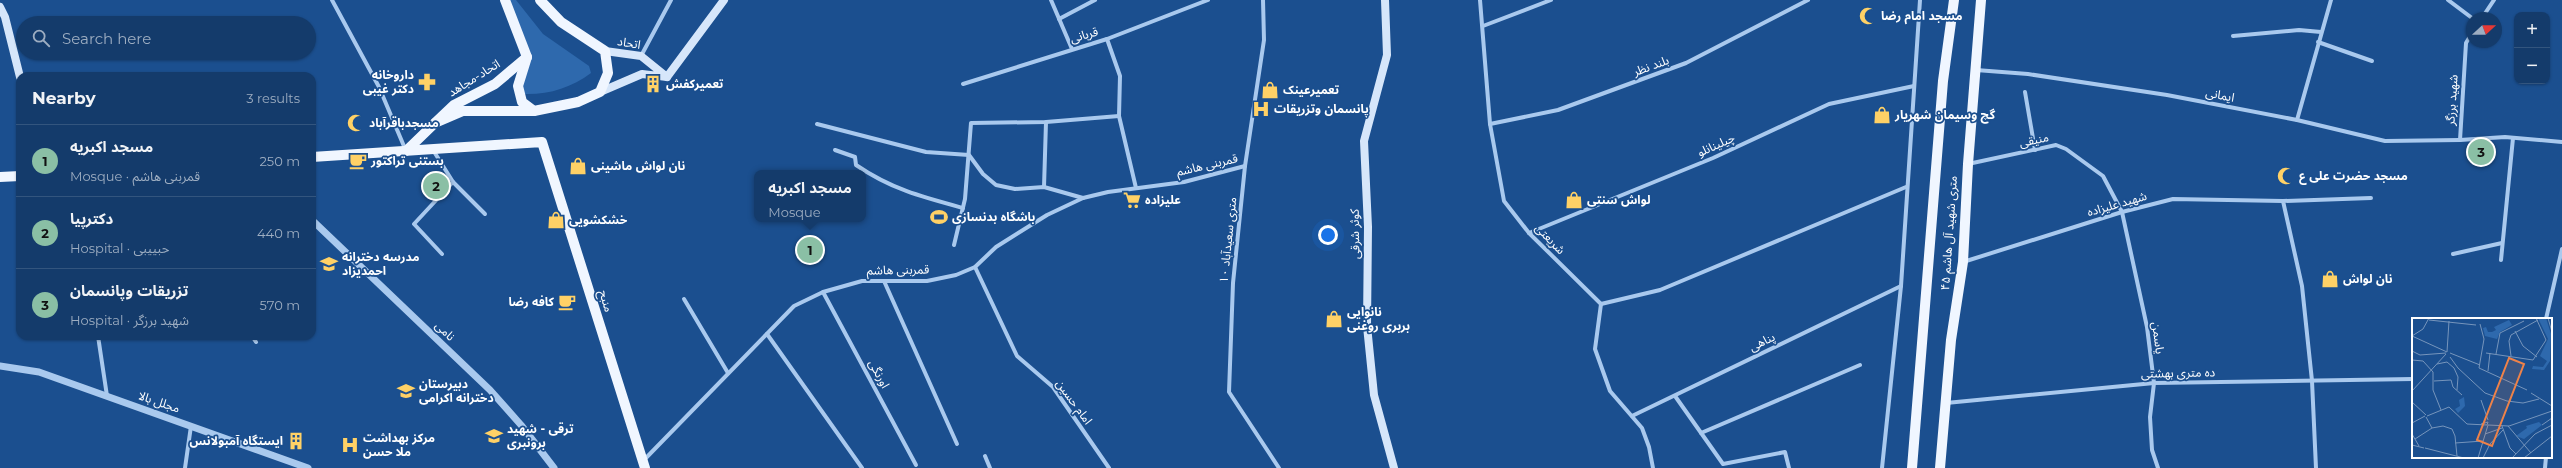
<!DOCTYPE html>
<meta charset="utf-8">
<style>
:root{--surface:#143b6b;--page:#214673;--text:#f1f3f6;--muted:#9dadc1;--line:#33557e;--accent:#8abfa5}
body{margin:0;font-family:Montserrat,"Noto Sans Arabic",sans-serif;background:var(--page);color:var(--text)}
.controls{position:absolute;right:12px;top:12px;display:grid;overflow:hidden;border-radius:8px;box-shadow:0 1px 3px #0004}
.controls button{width:36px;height:36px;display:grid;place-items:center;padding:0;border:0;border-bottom:1px solid var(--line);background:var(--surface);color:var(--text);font:20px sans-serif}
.compass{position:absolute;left:2466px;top:12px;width:36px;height:36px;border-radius:50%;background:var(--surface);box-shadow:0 1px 3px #0004;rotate:69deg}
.you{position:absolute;left:1328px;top:235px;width:14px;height:14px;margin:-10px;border:3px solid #fff;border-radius:50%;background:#1a73e8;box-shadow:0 0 0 6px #1a73e833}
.badge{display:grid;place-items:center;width:26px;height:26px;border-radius:50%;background:var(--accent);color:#111;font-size:13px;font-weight:700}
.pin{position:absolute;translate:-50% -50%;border:2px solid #fff;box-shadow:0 1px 4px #0006}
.popup{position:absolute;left:754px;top:170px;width:112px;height:52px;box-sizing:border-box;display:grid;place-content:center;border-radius:8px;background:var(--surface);filter:drop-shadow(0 1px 3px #0005);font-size:13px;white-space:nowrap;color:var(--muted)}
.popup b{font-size:15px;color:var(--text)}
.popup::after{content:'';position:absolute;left:50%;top:100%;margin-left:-8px;border:8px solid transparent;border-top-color:var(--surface)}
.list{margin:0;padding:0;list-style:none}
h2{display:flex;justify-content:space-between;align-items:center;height:52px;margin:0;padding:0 16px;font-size:17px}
h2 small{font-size:13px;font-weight:400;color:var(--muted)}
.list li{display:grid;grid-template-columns:26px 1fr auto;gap:12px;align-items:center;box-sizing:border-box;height:72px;padding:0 16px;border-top:1px solid var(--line)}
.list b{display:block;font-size:15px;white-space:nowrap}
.list p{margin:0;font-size:13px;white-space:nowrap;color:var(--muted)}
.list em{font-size:13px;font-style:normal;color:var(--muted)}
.icon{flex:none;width:22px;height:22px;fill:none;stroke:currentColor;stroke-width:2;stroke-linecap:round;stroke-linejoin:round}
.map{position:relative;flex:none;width:2562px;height:468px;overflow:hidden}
.search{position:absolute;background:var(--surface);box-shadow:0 1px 3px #0004;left:16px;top:16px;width:300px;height:44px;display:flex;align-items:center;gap:10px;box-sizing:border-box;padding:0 14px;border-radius:22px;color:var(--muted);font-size:15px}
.panel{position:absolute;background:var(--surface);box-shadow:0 1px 3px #0004;left:16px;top:72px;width:300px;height:268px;border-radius:12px}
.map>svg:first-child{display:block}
</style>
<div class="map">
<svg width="2562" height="468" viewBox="0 0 2562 468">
<rect width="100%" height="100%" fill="#1b4f8f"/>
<path fill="#2e69ad" d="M509 0H516L543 34 589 66 591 73C571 88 548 95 523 94L518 89 526 41Z"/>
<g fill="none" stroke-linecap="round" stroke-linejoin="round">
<g stroke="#a9c9ee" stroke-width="4">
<path d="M332 0 379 87 406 151"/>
<path d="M1051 0 1072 49"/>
<path d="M1263 0 1264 40 1245 166 1233 283 1229 392 1279 468"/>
<path d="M1480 0 1490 124 1504 201 1529 233 1601 304 1595 349 1610 391 1642 428 1649 447 1653 468"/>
<path d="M2448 0 2472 18"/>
<path d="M2482 18 2494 0"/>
<path d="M1059 19 1095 0"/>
<path d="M1483 26 1551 0"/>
<path d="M2472 33 2466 43 2460 140 2505 137 2562 142"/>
<path d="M2233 36 2299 30 2321 32"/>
<path d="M1107 39 1120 76 1119 116 1136 188"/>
<path d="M2318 42 2372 61"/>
<path d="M641 56 671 0"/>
<path d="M1976 70 2028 74 2167 95 2297 120 2385 141 2460 140"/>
<path d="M963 84 1107 39 1208 0"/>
<path d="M2025 92 2035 150"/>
<path d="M2297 120 2331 0"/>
<path d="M817 124 926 152 969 155 983 174 996 185 1015 189 1044 187 1083 198"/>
<path d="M1490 124 1558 110 1686 63 1808 0"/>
<path d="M433 150 453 182 485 214"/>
<path d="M835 150 855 157 856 165C891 189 922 197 963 208"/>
<path d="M1968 164 2056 145 2066 149 2103 176 2122 212 2147 327 2154 383 2150 417 2152 450 2158 468"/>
<path d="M1044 187 1046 122"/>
<path d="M1529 233 1713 158 1829 104 1914 86"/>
<path d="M954 245 965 199 971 123 1046 122 1119 116"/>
<path d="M442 254 414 224 453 182"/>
<path d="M2453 254 2502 243"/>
<path d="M2501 260 2513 138"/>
<path d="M1963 262 2122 212 2173 199 2283 201"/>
<path d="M975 267 1017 356 1053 387 1109 468"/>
<path d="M884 281 957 444"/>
<path d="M823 292 916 465"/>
<path d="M684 299 728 373"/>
<path d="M1601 304 1660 290 1906 187"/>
<path d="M2546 319 2562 249"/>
<path d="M767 334 862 468"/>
<path d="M98 336 107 396"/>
<path d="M252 336 256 342"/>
<path d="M1675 396 1723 464 1785 452 1789 468"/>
<path d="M1946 403 2154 383 2413 379"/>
<path d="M1632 416 1901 286"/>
<path d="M1701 433 1860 365"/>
<path d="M985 456 990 468"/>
<path d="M643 461 794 306 823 292 862 281H927L956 275 975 267 996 247 1047 215 1083 198 1108 192 1184 182 1245 166"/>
<path d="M185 468 191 426"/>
<path d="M1882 468 1901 286 1920 0"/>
<path d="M2316 468 2312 381 2302 286 2283 201 2371 198"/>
<path d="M2545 468 2546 457"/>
</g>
<g stroke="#a9c9ee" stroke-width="7">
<path d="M312 220 490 390 521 425 554 468"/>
<path d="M0 366 39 372 308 468"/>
</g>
<g stroke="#d6e6fa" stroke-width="8">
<path d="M1385 0 1387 55 1364 141 1368 227 1367 326 1374 395 1394 468"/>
<path d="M0 7 5 17 20 77"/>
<path d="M667 77 724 0"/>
<path d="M600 92 642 74 667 77 641 56 605 51"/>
</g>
<g stroke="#f0f6ff" stroke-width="10">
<path d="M505 0 527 57 518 86 522 102 534 111 578 102 600 92 608 73 605 51 561 22 540 0"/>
<path d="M527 57 495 84 454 105 435 123 463 111H534"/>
<path d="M406 151 435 123"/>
<path d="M312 157 542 142 645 468"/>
<path d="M0 177 20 176"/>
<path d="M1912 468 1943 81 1954 0"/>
<path d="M1940 468 1951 340 1963 262 1968 164 1981 0"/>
</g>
</g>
<defs>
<g id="mosque-bare" transform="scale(1.38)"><path d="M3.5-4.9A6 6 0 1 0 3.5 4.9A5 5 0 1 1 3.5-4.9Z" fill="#ffd166" stroke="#1b4f8f" stroke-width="2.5" paint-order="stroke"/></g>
<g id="pharmacy-bare" transform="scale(1.38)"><path d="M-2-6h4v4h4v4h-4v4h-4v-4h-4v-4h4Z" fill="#ffd166" stroke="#1b4f8f" stroke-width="2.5" paint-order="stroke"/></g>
<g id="building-bare" transform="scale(1.38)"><path d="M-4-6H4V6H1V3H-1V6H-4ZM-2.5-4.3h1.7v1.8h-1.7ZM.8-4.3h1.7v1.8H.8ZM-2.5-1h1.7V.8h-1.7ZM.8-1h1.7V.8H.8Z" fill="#ffd166" stroke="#1b4f8f" stroke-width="2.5" paint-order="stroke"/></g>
<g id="shop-bare" transform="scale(1.38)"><path d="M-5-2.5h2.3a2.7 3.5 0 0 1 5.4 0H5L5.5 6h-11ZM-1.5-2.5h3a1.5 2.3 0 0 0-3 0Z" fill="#ffd166" stroke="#1b4f8f" stroke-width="2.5" paint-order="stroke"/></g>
<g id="hospital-bare" transform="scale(1.38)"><path d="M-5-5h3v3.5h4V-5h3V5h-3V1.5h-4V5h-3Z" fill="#ffd166" stroke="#1b4f8f" stroke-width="2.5" paint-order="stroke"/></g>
<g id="cafe-bare" transform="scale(1.38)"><path d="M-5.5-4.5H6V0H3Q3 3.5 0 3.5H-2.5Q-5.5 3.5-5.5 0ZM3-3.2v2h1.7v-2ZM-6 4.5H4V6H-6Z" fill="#ffd166" stroke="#1b4f8f" stroke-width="2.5" paint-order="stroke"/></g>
<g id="supermarket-bare" transform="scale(1.38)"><path d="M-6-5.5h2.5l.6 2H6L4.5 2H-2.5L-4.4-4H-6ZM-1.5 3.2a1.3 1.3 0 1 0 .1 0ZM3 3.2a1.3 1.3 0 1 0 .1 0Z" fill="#ffd166" stroke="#1b4f8f" stroke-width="2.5" paint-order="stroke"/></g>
<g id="stadium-bare" transform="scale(1.38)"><path d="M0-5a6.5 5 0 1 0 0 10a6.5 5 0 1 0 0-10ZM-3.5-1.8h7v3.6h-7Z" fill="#ffd166" stroke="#1b4f8f" stroke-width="2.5" paint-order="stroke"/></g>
<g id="school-bare" transform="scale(1.38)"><path d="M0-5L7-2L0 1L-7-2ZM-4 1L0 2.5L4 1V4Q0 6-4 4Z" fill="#ffd166" stroke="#1b4f8f" stroke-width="2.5" paint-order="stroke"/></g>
</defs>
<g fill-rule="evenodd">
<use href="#mosque-bare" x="1868" y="16"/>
<use href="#pharmacy-bare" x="427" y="82"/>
<use href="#building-bare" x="653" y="84"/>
<use href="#shop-bare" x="1270" y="90"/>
<use href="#hospital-bare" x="1261" y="109"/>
<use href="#shop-bare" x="1882" y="115"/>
<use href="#mosque-bare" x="356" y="123"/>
<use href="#cafe-bare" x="358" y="161"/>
<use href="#shop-bare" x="578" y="166"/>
<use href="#mosque-bare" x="2286" y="176"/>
<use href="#supermarket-bare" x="1132" y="200"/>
<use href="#shop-bare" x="1574" y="200"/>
<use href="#stadium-bare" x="939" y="217"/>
<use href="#shop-bare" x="556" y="220"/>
<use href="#school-bare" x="329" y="264"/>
<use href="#shop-bare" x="2330" y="279"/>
<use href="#cafe-bare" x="567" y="302"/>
<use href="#shop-bare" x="1334" y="319"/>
<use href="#school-bare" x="406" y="391"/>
<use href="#school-bare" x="494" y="436"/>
<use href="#building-bare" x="296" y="441"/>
<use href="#hospital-bare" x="350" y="445"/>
</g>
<g text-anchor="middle" stroke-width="3.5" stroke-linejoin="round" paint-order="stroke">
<g font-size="12" font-weight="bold" fill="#fff" stroke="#1b4f8f" text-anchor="start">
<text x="1881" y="20">مسجد امام رضا</text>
<text x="414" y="79" text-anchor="end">داروخانه<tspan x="414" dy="14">دکتر غیبی</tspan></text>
<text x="666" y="88">تعمیرکفش</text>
<text x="1283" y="94">تعمیرعینک</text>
<text x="1274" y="113">پانسمان وتزریقات</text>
<text x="1895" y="119">گچ وسیمان شهریار</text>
<text x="369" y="127">مسجدباقرآباد</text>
<text x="371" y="165">بستنی تراکتور</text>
<text x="591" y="170">نان لواش ماشینی</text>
<text x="2299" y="180">مسجد حضرت علی ع</text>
<text x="1145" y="204">علیزاده</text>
<text x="1587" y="204">لواش سنتی</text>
<text x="952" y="221">باشگاه بدنسازی</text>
<text x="569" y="224">خشکشویی</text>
<text x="342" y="261">مدرسه دخترانه<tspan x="342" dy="14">احمدیزاد</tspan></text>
<text x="2343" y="283">نان لواش</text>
<text x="554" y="306" text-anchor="end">کافه رضا</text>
<text x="1347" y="316">نانوایی<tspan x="1347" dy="14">بربری روغنی</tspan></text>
<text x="419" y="388">دبیرستان<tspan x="419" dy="14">دخترانه اکرامی</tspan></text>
<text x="507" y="433">ترقی - شهید<tspan x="507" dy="14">برونبری</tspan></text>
<text x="363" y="442">مرکز بهداشت<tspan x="363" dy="14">ملا حسن</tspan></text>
<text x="283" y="445" text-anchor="end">ایستگاه آمبولانس</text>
</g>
<g font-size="12" fill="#fff" stroke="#1b4f8f">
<text transform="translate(1084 35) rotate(-16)" y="4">قربانی</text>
<text transform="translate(629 43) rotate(10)" y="4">اتحاد</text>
<text transform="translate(1651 66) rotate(-20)" y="4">بلند نظر</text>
<text transform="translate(474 78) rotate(-32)" y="4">اتحاد-مجاهد</text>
<text transform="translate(2220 95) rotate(11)" y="4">ایمانی</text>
<text transform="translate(2452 100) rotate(-86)" y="4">شهید برزگر</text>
<text transform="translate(2034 140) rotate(-12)" y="4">منیقی</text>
<text transform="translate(1716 145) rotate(-24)" y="4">چیلینانلو</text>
<text transform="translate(1207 165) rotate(-13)" y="4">قمربنی هاشم</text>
<text transform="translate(2117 204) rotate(-16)" y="4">شهید علیزاده</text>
<text transform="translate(1949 233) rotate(-86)" y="4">۴۵ متری شهید آل هاشم</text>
<text transform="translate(1355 234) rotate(-91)" y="4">کوثر شرقی</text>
<text transform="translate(1550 239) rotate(46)" y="4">شریعتی</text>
<text transform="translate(1228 240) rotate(-84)" y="4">۱۰ متری سعیدآباد</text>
<text transform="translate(898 270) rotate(-1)" y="4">قمربنی هاشم</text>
<text transform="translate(606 301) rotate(73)" y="4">منبح</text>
<text transform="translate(445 331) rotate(44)" y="4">نامی</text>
<text transform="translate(2158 338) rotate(83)" y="4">یاسمن</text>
<text transform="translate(1762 342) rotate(-26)" y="4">پناهی</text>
<text transform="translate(2178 373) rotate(-1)" y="4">ده متری بهشتی</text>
<text transform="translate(879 374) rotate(62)" y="4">اورنگی</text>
<text transform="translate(159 402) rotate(19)" y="4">مجلل بالا</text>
<text transform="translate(1074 402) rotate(54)" y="4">امام حسین</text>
</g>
</g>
<g transform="translate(2412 318)">
<rect width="140" height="140" fill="#1b4f8f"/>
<path d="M126 0H134L139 16 138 43 132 52 120 51 121 48 131 49 135 43 128 38 136 21ZM97 2 100 7 88 14 85 21 73 18 71 10 74 9 76 14H80L84 12 82 9ZM52 79 53 88 46 95 43 91 48 88 47 82ZM127 104 130 107 112 121 104 118 115 110 114 108Z" fill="#2e69ad"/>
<path fill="none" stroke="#7695bc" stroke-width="1" d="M136 0 140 14M17 2 64 7M68 6 72 21 67 50 115 72M103 13 111 28 125 39M0 18 11 11 17 0M0 18 35 34M140 25V51M0 33 8 37 34 35M35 34 37 3M38 35 68 47M74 35 121 42 134 22 124 0M84 36 88 15 112 3M99 38 97 23 99 17 126 2M38 39 46 50 73 75 95 83 111 85 127 81M0 42 11 43 21 54V72L29 92M25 46 35 44 42 50 46 59 45 72M76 53 78 35M22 63 39 62 41 69 50 77M0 73 34 36M119 75 140 88M69 82 76 102M0 84 14 97M15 98 37 89 55 106 75 107 76 104 69 106M14 99 20 110 31 108 40 111 43 118 45 138M0 105 13 98M130 107 140 100M90 108 98 130 104 136M96 108 119 135M0 116 7 128M73 116 90 110M3 121 20 110M43 125 71 123M0 127 12 130M13 130 52 140M66 140 76 107 97 108 140 93M71 140 78 126 91 112M100 140 123 116 140 107M112 140 140 118"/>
<path fill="#ee8249" fill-opacity="0.15" stroke="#ee8249" stroke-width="2" d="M97 40 112 46 80 128 65 122Z"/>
<rect width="140" height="140" fill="none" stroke="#fff" stroke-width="2"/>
</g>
</svg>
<div class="controls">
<button>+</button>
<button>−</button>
</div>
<svg class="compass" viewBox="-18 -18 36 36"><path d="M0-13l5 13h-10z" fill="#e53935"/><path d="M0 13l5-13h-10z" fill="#9dadc1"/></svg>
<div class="you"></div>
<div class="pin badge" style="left:810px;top:250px">1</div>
<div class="popup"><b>مسجد اکبریه</b>Mosque</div>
<div class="pin badge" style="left:436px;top:186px">2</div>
<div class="pin badge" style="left:2481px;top:152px">3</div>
<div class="search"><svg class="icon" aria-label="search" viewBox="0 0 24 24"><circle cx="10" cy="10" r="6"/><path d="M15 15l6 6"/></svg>Search here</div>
<section class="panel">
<h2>Nearby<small>3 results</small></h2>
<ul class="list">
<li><span class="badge">1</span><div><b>مسجد اکبریه</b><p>Mosque · قمربنی هاشم</p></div><em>250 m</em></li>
<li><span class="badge">2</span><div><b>دکترپیا</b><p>Hospital · حبییبی</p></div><em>440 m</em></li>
<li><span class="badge">3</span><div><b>تزریقات وپانسمان</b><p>Hospital · شهید برزگر</p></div><em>570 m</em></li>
</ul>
</section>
</div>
